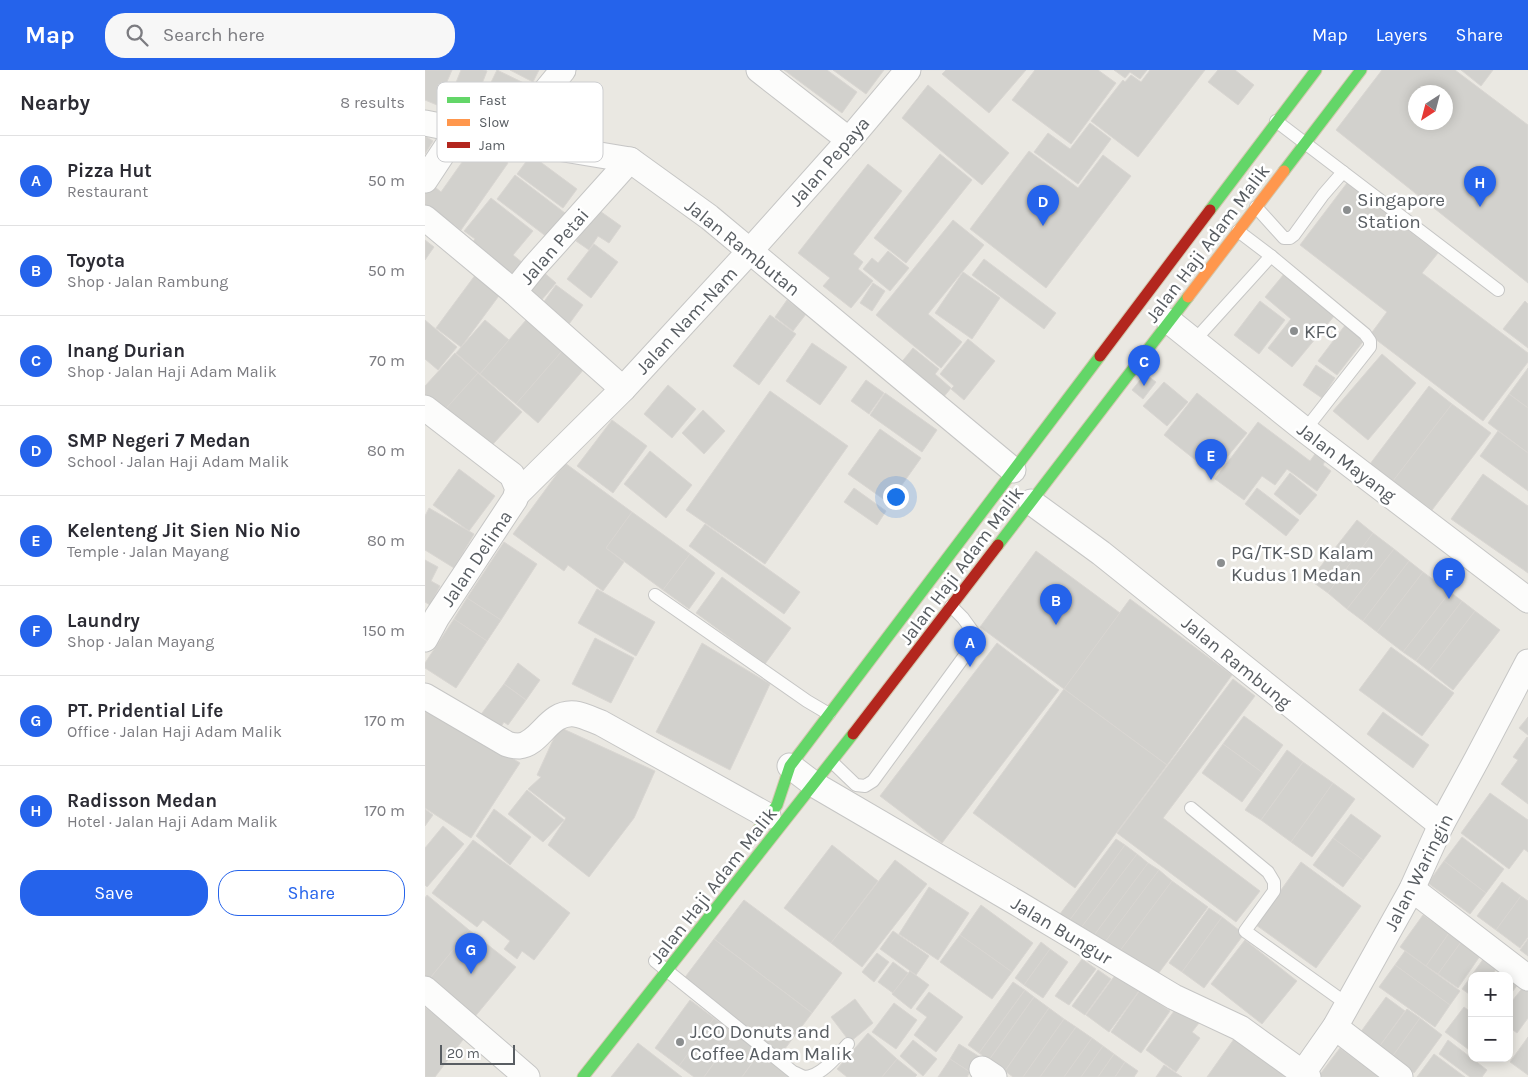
<!DOCTYPE html>
<meta charset="utf-8">
<style>
:root{--surface:#fff;--page:#f7f7f7;--text:#2b2b33;--muted:#7c7c81;--line:#e1e1e2;--accent:#2563eb}
body{margin:0;font-family:Karla,sans-serif;background:var(--page);color:var(--text)}
.controls{position:absolute;right:15px;bottom:15px;display:grid;overflow:hidden;border-radius:10px;box-shadow:0 2px 12px #0003}
.controls button{width:45px;height:45px;display:grid;place-items:center;padding:0;border:0;border-bottom:1px solid var(--line);background:var(--surface);color:var(--text);font:25px sans-serif}
.compass{position:absolute;left:983px;top:15px;width:45px;height:45px;border-radius:50%;background:var(--surface);box-shadow:0 2px 12px #0003;rotate:216deg}
.scale{position:absolute;left:15px;bottom:12px;width:75px;box-sizing:border-box;padding-left:5px;border:2px solid #585d62;border-top:0;font-size:14px;line-height:18px;white-space:nowrap;color:#585d62;-webkit-text-stroke:4px #fff;paint-order:stroke}
.you{position:absolute;left:470px;top:426px;width:18px;height:18px;margin:-12px;border:4px solid #fff;border-radius:50%;background:#1a73e8;box-shadow:0 0 0 8px #1a73e833}
.badge{display:grid;place-items:center;width:32px;height:32px;border-radius:50%;background:var(--accent);color:#fff;font-size:16px;font-weight:700}
.pin{position:absolute;translate:-50% -41px;filter:drop-shadow(0 1px 2px #0008)}
.pin::after{content:'';position:absolute;top:26px;width:18px;height:15px;background:inherit;clip-path:polygon(0 0,100% 0,50% 100%)}
.list{margin:0;padding:0;list-style:none}
h2{display:flex;justify-content:space-between;align-items:center;height:65px;margin:0;padding:0 20px;font-size:21px}
h2 small{font-size:16px;font-weight:400;color:var(--muted)}
.list li{display:grid;grid-template-columns:32px 1fr auto;gap:15px;align-items:center;box-sizing:border-box;height:90px;padding:0 20px;border-top:1px solid var(--line)}
.list b{display:block;font-size:19px;white-space:nowrap}
.list p{margin:0;font-size:16px;white-space:nowrap;color:var(--muted)}
.list em{font-size:16px;font-style:normal;color:var(--muted)}
.actions{display:flex;gap:10px;padding:15px 20px}
.actions a{flex:1;padding:11px 0;border:1px solid var(--accent);border-radius:20px;text-align:center;font-size:18px;color:var(--accent)}
.actions .main{background:var(--accent);color:#fff}
.icon{flex:none;width:28px;height:28px;fill:none;stroke:currentColor;stroke-width:2;stroke-linecap:round;stroke-linejoin:round}
.map{position:relative;flex:none;width:1103px;height:1007px;overflow:hidden}
header{display:flex;align-items:center;gap:30px;box-sizing:border-box;height:70px;padding:0 25px;background:var(--accent);color:#fff}
header strong{font-size:24px}
nav{display:flex;gap:28px;margin-inline-start:auto;font-size:18px}
.search{width:350px;height:45px;background:var(--page);display:flex;align-items:center;gap:12px;box-sizing:border-box;padding:0 18px;border-radius:20px;color:var(--muted);font-size:19px}
main{display:flex}
aside{flex:1;background:var(--surface)}
.map>svg:first-child{display:block}
</style>
<header>
<strong>Map</strong>
<div class="search"><svg class="icon" aria-label="search" viewBox="0 0 24 24"><circle cx="10" cy="10" r="6"/><path d="M15 15l6 6"/></svg>Search here</div>
<nav><a>Map</a><a>Layers</a><a>Share</a></nav>
</header>
<main>
<aside>
<h2>Nearby<small>8 results</small></h2>
<ul class="list">
<li><span class="badge">A</span><div><b>Pizza Hut</b><p>Restaurant</p></div><em>50 m</em></li>
<li><span class="badge">B</span><div><b>Toyota</b><p>Shop · Jalan Rambung</p></div><em>50 m</em></li>
<li><span class="badge">C</span><div><b>Inang Durian</b><p>Shop · Jalan Haji Adam Malik</p></div><em>70 m</em></li>
<li><span class="badge">D</span><div><b>SMP Negeri 7 Medan</b><p>School · Jalan Haji Adam Malik</p></div><em>80 m</em></li>
<li><span class="badge">E</span><div><b>Kelenteng Jit Sien Nio Nio</b><p>Temple · Jalan Mayang</p></div><em>80 m</em></li>
<li><span class="badge">F</span><div><b>Laundry</b><p>Shop · Jalan Mayang</p></div><em>150 m</em></li>
<li><span class="badge">G</span><div><b>PT. Pridential Life</b><p>Office · Jalan Haji Adam Malik</p></div><em>170 m</em></li>
<li><span class="badge">H</span><div><b>Radisson Medan</b><p>Hotel · Jalan Haji Adam Malik</p></div><em>170 m</em></li>
</ul>
<div class="actions"><a class="main">Save</a><a>Share</a></div>
</aside>
<div class="map">
<svg width="1103" height="1007" viewBox="0 0 1103 1007">
<rect width="100%" height="100%" fill="#eae8e2"/>
<g fill="#d2d1cd" stroke="#d9d6d2" fill-rule="evenodd">
<path d="M0 0H27L12 35 0 30Z"/>
<path d="M36 0H58L62 1 43 49 20 40Z"/>
<path d="M72 0 105 16 86 53 54 37Z"/>
<path d="M85 0H114L108 12Z"/>
<path d="M359 0H402L432 22 417 43Z"/>
<path d="M408 0H459L441 24Z"/>
<path d="M521 0H601L564 43 517 4Z"/>
<path d="M610 0H673L691 13 646 74 587 30Z"/>
<path d="M689 0H722L715 9 705 2 700 8Z"/>
<path d="M725 0H780L713 87 666 51 698 10 700 12 706 5 716 12Z"/>
<path d="M793 0H810L829 15 813 35 783 12Z"/>
<path d="M957 0H1030L1103 55V213L911 60ZM991 22H1021V52H991Z"/>
<path d="M1036 0H1068L1056 16Z"/>
<path d="M503 15 584 83 557 115 477 48Z"/>
<path d="M665 53 686 69 653 114 609 82 623 63 645 79Z"/>
<path d="M0 66 8 71 0 84Z"/>
<path d="M52 71 83 93 36 160 24 151 20 159 0 145V120L5 113 16 122Z"/>
<path d="M604 81 653 118 678 85 706 106 621 218 545 159Z"/>
<path d="M515 84 547 110 481 193 449 168Z"/>
<path d="M106 85 152 119 138 138 92 104Z"/>
<path d="M443 94 477 121 428 184 438 192 433 199 448 211 426 238 398 216 405 208 373 183Z"/>
<path d="M90 105 140 143 122 167 72 129Z"/>
<path d="M922 113 1013 183 997 203 1103 283V292L1058 351 945 265 962 242 875 175Z"/>
<path d="M66 128 108 161 88 185 98 193 85 210 44 177 50 169 39 161Z"/>
<path d="M172 139 196 156 184 173 173 166 164 180 151 171Z"/>
<path d="M528 150 559 175 503 244 537 272 516 298 451 245Z"/>
<path d="M0 170 9 177 0 190Z"/>
<path d="M169 174 193 192 166 228 142 209Z"/>
<path d="M463 181 484 198 465 221 438 199 447 188 453 193Z"/>
<path d="M559 189 631 243 619 259 547 205Z"/>
<path d="M116 200 131 213 115 232 100 219Z"/>
<path d="M538 202 575 228 547 269 510 243Z"/>
<path d="M51 204 76 223 36 277 11 258Z"/>
<path d="M859 204 910 245 867 297 843 278 866 249 840 227Z"/>
<path d="M448 213 460 221 447 241 435 233Z"/>
<path d="M131 215 158 235 144 254 118 233Z"/>
<path d="M362 230 381 244 368 261 350 247Z"/>
<path d="M835 231 860 250 834 284 809 265Z"/>
<path d="M1100 231 1103 234V278L1078 259Z"/>
<path d="M345 245 371 264 334 315 308 296Z"/>
<path d="M0 250 32 277 13 300 0 289Z"/>
<path d="M60 250 84 270 55 304 31 283Z"/>
<path d="M101 250 137 281 91 334 55 304Z"/>
<path d="M921 254 940 269 912 305 893 291Z"/>
<path d="M543 269 570 291 539 330 526 319 529 316 515 304Z"/>
<path d="M387 273 422 297 395 335 361 311Z"/>
<path d="M488 278 514 299 510 304 526 318 517 329 475 294Z"/>
<path d="M137 281 159 299 113 353 91 334Z"/>
<path d="M30 283 53 303 17 343 0 328V316Z"/>
<path d="M957 284 991 313 943 370 908 341Z"/>
<path d="M891 295 910 308 897 328 878 315Z"/>
<path d="M1103 298V338L1084 324Z"/>
<path d="M53 303 97 342 61 382 17 343Z"/>
<path d="M720 304 731 312 718 329 707 320Z"/>
<path d="M441 310 459 323 444 344 426 331Z"/>
<path d="M739 312 763 332 742 356 718 336Z"/>
<path d="M243 315 271 339 247 368 219 344Z"/>
<path d="M1004 316 1027 334 968 411 945 394Z"/>
<path d="M345 321 423 376 340 494 261 440Z"/>
<path d="M460 323 512 360 497 382 445 345Z"/>
<path d="M772 323 822 363 788 404 739 365Z"/>
<path d="M1084 324 1103 338V383L1063 353Z"/>
<path d="M1027 334 1066 363 1007 440 968 411Z"/>
<path d="M278 340 300 361 279 384 257 363Z"/>
<path d="M187 350 222 376 188 423 152 396Z"/>
<path d="M833 352 885 391 890 384 900 391 898 395 906 401 892 421 862 399 850 415 837 406 819 430 790 409Z"/>
<path d="M455 359 496 388 464 433 423 404Z"/>
<path d="M1073 361 1103 383V421L1055 386Z"/>
<path d="M225 381 267 415 241 448 199 414Z"/>
<path d="M140 393 207 442 181 478 199 492 178 521 143 495 139 501 88 464Z"/>
<path d="M34 399 70 426 44 461 8 435Z"/>
<path d="M865 403 892 425 875 445 849 424Z"/>
<path d="M1058 404 1103 436V503L1026 449Z"/>
<path d="M429 418 461 441 452 455 419 432Z"/>
<path d="M832 418 874 450 861 466 820 434Z"/>
<path d="M4 438 49 464 29 498 0 480V446Z"/>
<path d="M207 442 265 484 238 520 181 478Z"/>
<path d="M932 450 948 463 903 523 885 510Z"/>
<path d="M280 454 375 522 359 544 264 476Z"/>
<path d="M948 463 969 479 922 539 903 523Z"/>
<path d="M79 472 112 494 76 550 42 528Z"/>
<path d="M969 479 984 491 938 551 922 539Z"/>
<path d="M611 481 695 543 639 619 555 557Z"/>
<path d="M265 484 290 503 264 539 238 520Z"/>
<path d="M0 490 13 497 6 511 15 516 5 535 0 532Z"/>
<path d="M984 491 998 502 952 562 938 551Z"/>
<path d="M998 502 1025 522 978 582 952 562Z"/>
<path d="M297 507 366 558 340 594 271 543Z"/>
<path d="M172 519 230 552 211 586 153 553Z"/>
<path d="M1025 522 1037 531 991 591 978 582Z"/>
<path d="M42 528 76 550 62 571 29 549Z"/>
<path d="M705 529 807 605 742 695 639 619Z"/>
<path d="M1037 531 1050 541 1004 601 991 591Z"/>
<path d="M1050 541 1075 560 1028 620 1004 601Z"/>
<path d="M29 549 62 571 31 618 0 598V593Z"/>
<path d="M170 568 209 588 186 633 147 614Z"/>
<path d="M277 573 345 614 305 700 231 662Z"/>
<path d="M572 573 634 620 517 773 455 726Z"/>
<path d="M966 577 1029 623 997 666 934 620Z"/>
<path d="M93 593 115 610 101 630 79 614Z"/>
<path d="M808 609 830 626 738 748 835 821 811 852 692 763Z"/>
<path d="M79 614 101 630 83 655 79 652 73 661 54 647Z"/>
<path d="M639 619 742 695 650 818 548 743Z"/>
<path d="M2 636 95 693 46 768 0 738V640Z"/>
<path d="M958 642 1004 675 988 698 942 664Z"/>
<path d="M819 646 858 675 838 703 798 674Z"/>
<path d="M1103 647V665L1094 658Z"/>
<path d="M134 657 230 701 209 748 164 807 123 775 141 748 103 719 116 707 112 705Z"/>
<path d="M1102 667 1103 668V734L1076 714 1093 690 1088 687Z"/>
<path d="M798 674 838 703 817 732 777 703Z"/>
<path d="M862 680 878 692 836 750 820 740Z"/>
<path d="M878 692 908 713 866 772 836 750Z"/>
<path d="M908 713 930 729 887 787 866 772Z"/>
<path d="M102 720 139 750 118 772 83 744Z"/>
<path d="M1065 723 1103 750V782L1099 779 1084 799 1036 763Z"/>
<path d="M0 739 8 745 0 756Z"/>
<path d="M69 739 106 767 85 795 51 766Z"/>
<path d="M926 744 956 766 938 790 908 768Z"/>
<path d="M18 756 39 774 2 817 0 815V778Z"/>
<path d="M1037 767 1079 799 1061 823 1019 791Z"/>
<path d="M908 768 938 790 918 817 888 795Z"/>
<path d="M691 769 700 775 644 851 635 844Z"/>
<path d="M48 770 84 796 145 843 109 890 97 881 92 889 79 879 85 871 58 850 52 857 7 823Z"/>
<path d="M407 775 453 811 406 873 359 838Z"/>
<path d="M700 775 712 784 655 859 644 851Z"/>
<path d="M712 784 723 793 667 868 655 859Z"/>
<path d="M470 790 502 814 437 897 406 873Z"/>
<path d="M1019 791 1061 823 1045 844 1003 813Z"/>
<path d="M876 792 936 836 891 898 831 855Z"/>
<path d="M723 793 734 800 677 876 667 868Z"/>
<path d="M734 800 747 811 691 886 677 876Z"/>
<path d="M747 811 783 837 727 912 691 886Z"/>
<path d="M1077 812 1096 826 1071 860 1052 846Z"/>
<path d="M504 817 544 843 513 890 474 864Z"/>
<path d="M2 825 44 860 2 912 0 910V828Z"/>
<path d="M1096 826 1103 831V867L1095 878 1071 860Z"/>
<path d="M319 830 417 903 387 943 289 869Z"/>
<path d="M556 835 608 873 587 902 535 865Z"/>
<path d="M784 838 797 847 757 902 744 893Z"/>
<path d="M998 845 1024 863 1001 896 975 877Z"/>
<path d="M797 847 819 864 779 918 757 902Z"/>
<path d="M44 860 91 897 48 949 2 912Z"/>
<path d="M468 861 504 886 491 905 455 879Z"/>
<path d="M1024 863 1036 872 1013 904 1001 896Z"/>
<path d="M535 865 587 902 567 929 515 892Z"/>
<path d="M289 869 387 943 356 984 258 910Z"/>
<path d="M1103 869V886L1095 880Z"/>
<path d="M820 870 872 911 837 954 786 914Z"/>
<path d="M616 872 625 879 599 915 590 908Z"/>
<path d="M1036 872 1055 886 1033 918 1013 904Z"/>
<path d="M625 879 643 892 618 928 599 915Z"/>
<path d="M980 881 1035 921 1025 935 970 895Z"/>
<path d="M452 883 464 892 449 912 437 902Z"/>
<path d="M1059 888 1072 898 1066 906H1047V926L1037 919Z"/>
<path d="M657 889 671 899 644 935 630 926Z"/>
<path d="M468 892 483 903 468 923 453 912Z"/>
<path d="M970 895 1025 935 1010 957 954 917Z"/>
<path d="M673 900 686 909 660 945 647 936Z"/>
<path d="M485 901 504 915 486 939 467 924Z"/>
<path d="M691 904 714 921 684 962 661 945Z"/>
<path d="M1084 906 1094 913 1084 926Z"/>
<path d="M588 912 600 920 554 983 543 975Z"/>
<path d="M1099 916 1103 919V948L1092 963 1084 957V935Z"/>
<path d="M600 920 609 927 564 990 554 983Z"/>
<path d="M715 920 745 941 716 983 686 962Z"/>
<path d="M504 922 538 947 511 982 489 965 502 947 491 939Z"/>
<path d="M609 927 624 938 580 1001 564 990Z"/>
<path d="M961 927 980 941 954 977 935 963Z"/>
<path d="M430 929 448 953 425 972 406 947Z"/>
<path d="M265 930 289 948 254 996 230 978Z"/>
<path d="M469 933 492 950 471 979 447 962Z"/>
<path d="M0 937 40 967 10 1007H0Z"/>
<path d="M752 937 774 953 767 962 775 968 751 1002 721 980Z"/>
<path d="M1039 937 1047 943V982L1020 962Z"/>
<path d="M624 938 639 949 598 1007H588L580 1001Z"/>
<path d="M982 939 995 948 967 987 954 977Z"/>
<path d="M289 948 310 964 279 1007H269L254 996Z"/>
<path d="M995 948 1017 965 989 1003 967 987Z"/>
<path d="M639 949 651 957 615 1007H598Z"/>
<path d="M651 957 667 968 639 1007H615Z"/>
<path d="M443 963 472 989 457 1007H422L412 999Z"/>
<path d="M310 964 335 982 317 1007H279Z"/>
<path d="M1103 967V1005L1085 992Z"/>
<path d="M667 968 678 976 656 1007H639Z"/>
<path d="M809 969 860 1006V1007H782Z"/>
<path d="M488 970 512 989 498 1006 475 986Z"/>
<path d="M1023 970 1062 1000 1057 1007H1045L1014 984Z"/>
<path d="M213 973 257 1007H186Z"/>
<path d="M534 974 555 987 545 1002 525 989Z"/>
<path d="M678 976 689 984 673 1007H656Z"/>
<path d="M915 978 954 1007H893Z"/>
<path d="M335 982 369 1007H317Z"/>
<path d="M689 984 700 992 690 1007H673Z"/>
<path d="M1009 984 1040 1007H992Z"/>
<path d="M472 989 492 1005 490 1007H457Z"/>
<path d="M525 989 545 1002 542 1007H513Z"/>
<path d="M700 992 713 1001 709 1007H690Z"/>
<path d="M739 995 757 1007H731Z"/>
</g>
<g fill="none" stroke-linecap="round" stroke-linejoin="round">
<g stroke="#c6c6c5" stroke-width="14">
<g id="lane">
<path d="M918 102 1073 220"/>
<path d="M831 137 859 168H865L869 165 898 125 918 102 851 51"/>
<path d="M813 161 846 186 940 264 945 271V277L880 360"/>
<path d="M769 271 846 186"/>
<path d="M230 525 382 631 404 644"/>
<path d="M407 692 431 715 440 716 448 711 549 573 551 566 538 548 526 536"/>
<path d="M766 738 843 802 849 812V821L820 861 922 934"/>
<path d="M230 891 368 1002C372 1003 376 1006 379 1007 396 1007 413 985 423 974"/>
</g>
</g>
<g stroke="#c6c6c5" stroke-width="27">
<g id="street">
<path d="M334 0 424 70"/>
<path d="M0 53 97 72 205 90 284 147 588 400"/>
<path d="M97 72 100 50 110 34 138 0"/>
<path d="M0 110 33 60"/>
<path d="M0 148 89 222"/>
<path d="M744 251 880 360 1103 530"/>
<path d="M198 319 89 222 109 197 205 90"/>
<path d="M0 338 87 405 93 419 90 429 12 547 0 569"/>
<path d="M92 424 198 319 324 182 424 70 483 0"/>
<path d="M606 432 676 483 1016 755"/>
<path d="M0 626 82 674C85 675 90 676 94 676 116 674 123 641 150 644 158 645 168 650 176 653L343 746"/>
<path d="M365 696 390 715 592 833 749 927 815 958 883 1007"/>
<path d="M987 819 1103 908"/>
<path d="M0 919 102 1007"/>
<path d="M910 957 975 1007"/>
<path d="M557 999 569 1007"/>
<path d="M875 1007 910 957 987 819 1016 755 1052 689 1103 592"/>
</g>
</g>
<g stroke="#d3c7ae" stroke-width="13">
<g id="fast">
<path d="M859 101 936 0"/>
<path d="M785 140 891 0"/>
<path d="M573 475 763 227"/>
<path d="M332 761 352 735 365 696 675 286"/>
<path d="M158 1007 428 664"/>
</g>
</g>
<g stroke="#d3c7ae" stroke-width="13">
<path id="slow" d="M763 227 859 101"/>
</g>
<g stroke="#d3c7ae" stroke-width="13">
<g id="jam">
<path d="M675 286 785 140"/>
<path d="M428 664 573 475"/>
</g>
</g>
<use href="#lane" stroke="#fcfcfb" stroke-width="12"/>
<use href="#street" stroke="#fcfcfb" stroke-width="25"/>
<use href="#fast" stroke="#63d668" stroke-width="11"/>
<use href="#slow" stroke="#ff974d" stroke-width="11"/>
<use href="#jam" stroke="#b3261e" stroke-width="11"/>
</g>
<g fill="#8b8e8f" stroke="#fff" stroke-width="2">
<circle cx="922" cy="140" r="5"/>
<circle cx="869" cy="261" r="5"/>
<circle cx="796" cy="493" r="5"/>
<circle cx="255" cy="972" r="5"/>
</g>
<g text-anchor="middle" stroke-width="5" stroke-linejoin="round" paint-order="stroke">
<g font-size="19" fill="#585d62" stroke="#fff">
<text transform="translate(404 91) rotate(-49)" y="7">Jalan Pepaya</text>
<text transform="translate(782 173) rotate(-53)" y="7">Jalan Haji Adam Malik</text>
<text transform="translate(129 176) rotate(-49)" y="7">Jalan Petai</text>
<text transform="translate(318 177) rotate(39)" y="7">Jalan Rambutan</text>
<text transform="translate(261 250) rotate(-47)" y="7">Jalan Nam-Nam</text>
<text transform="translate(922 392) rotate(37)" y="7">Jalan Mayang</text>
<text transform="translate(51 488) rotate(-56)" y="7">Jalan Delima</text>
<text transform="translate(536 495) rotate(-53)" y="7">Jalan Haji Adam Malik</text>
<text transform="translate(812 592) rotate(39)" y="7">Jalan Rambung</text>
<text transform="translate(993 802) rotate(-63)" y="7">Jalan Waringin</text>
<text transform="translate(288 815) rotate(-52)" y="7">Jalan Haji Adam Malik</text>
<text transform="translate(637 860) rotate(31)" y="7">Jalan Bungur</text>
</g>
<g font-size="19" fill="#585d62" stroke="#fff" text-anchor="start">
<text x="932" y="136">Singapore<tspan x="932" dy="22">Station</tspan></text>
<text x="879" y="268">KFC</text>
<text x="806" y="489">PG/TK-SD Kalam<tspan x="806" dy="22">Kudus 1 Medan</tspan></text>
<text x="265" y="968">J.CO Donuts and<tspan x="265" dy="22">Coffee Adam Malik</tspan></text>
</g>
</g>
<rect x="12" y="12" width="166" height="80" rx="8" fill="#fff" stroke="#cdced0" stroke-width="1"/>
<rect x="22" y="27" width="23" height="6" fill="#63d668"/>
<rect x="22" y="49" width="23" height="7" fill="#ff974d"/>
<rect x="22" y="72" width="23" height="6" fill="#b3261e"/>
<g font-size="14" fill="#585d62">
<text x="54" y="35">Fast</text>
<text x="54" y="57">Slow</text>
<text x="54" y="80">Jam</text>
</g>
</svg>
<div class="controls">
<button>+</button>
<button>−</button>
</div>
<svg class="compass" viewBox="-18 -18 36 36"><path d="M0-13l5 13h-10z" fill="#e53935"/><path d="M0 13l5-13h-10z" fill="#7c7c81"/></svg>
<div class="scale">20 m</div>
<div class="you"></div>
<div class="pin badge" style="left:545px;top:597px">A</div>
<div class="pin badge" style="left:631px;top:555px">B</div>
<div class="pin badge" style="left:719px;top:316px">C</div>
<div class="pin badge" style="left:618px;top:156px">D</div>
<div class="pin badge" style="left:786px;top:410px">E</div>
<div class="pin badge" style="left:1024px;top:529px">F</div>
<div class="pin badge" style="left:46px;top:904px">G</div>
<div class="pin badge" style="left:1055px;top:137px">H</div>
</div>
</main>
